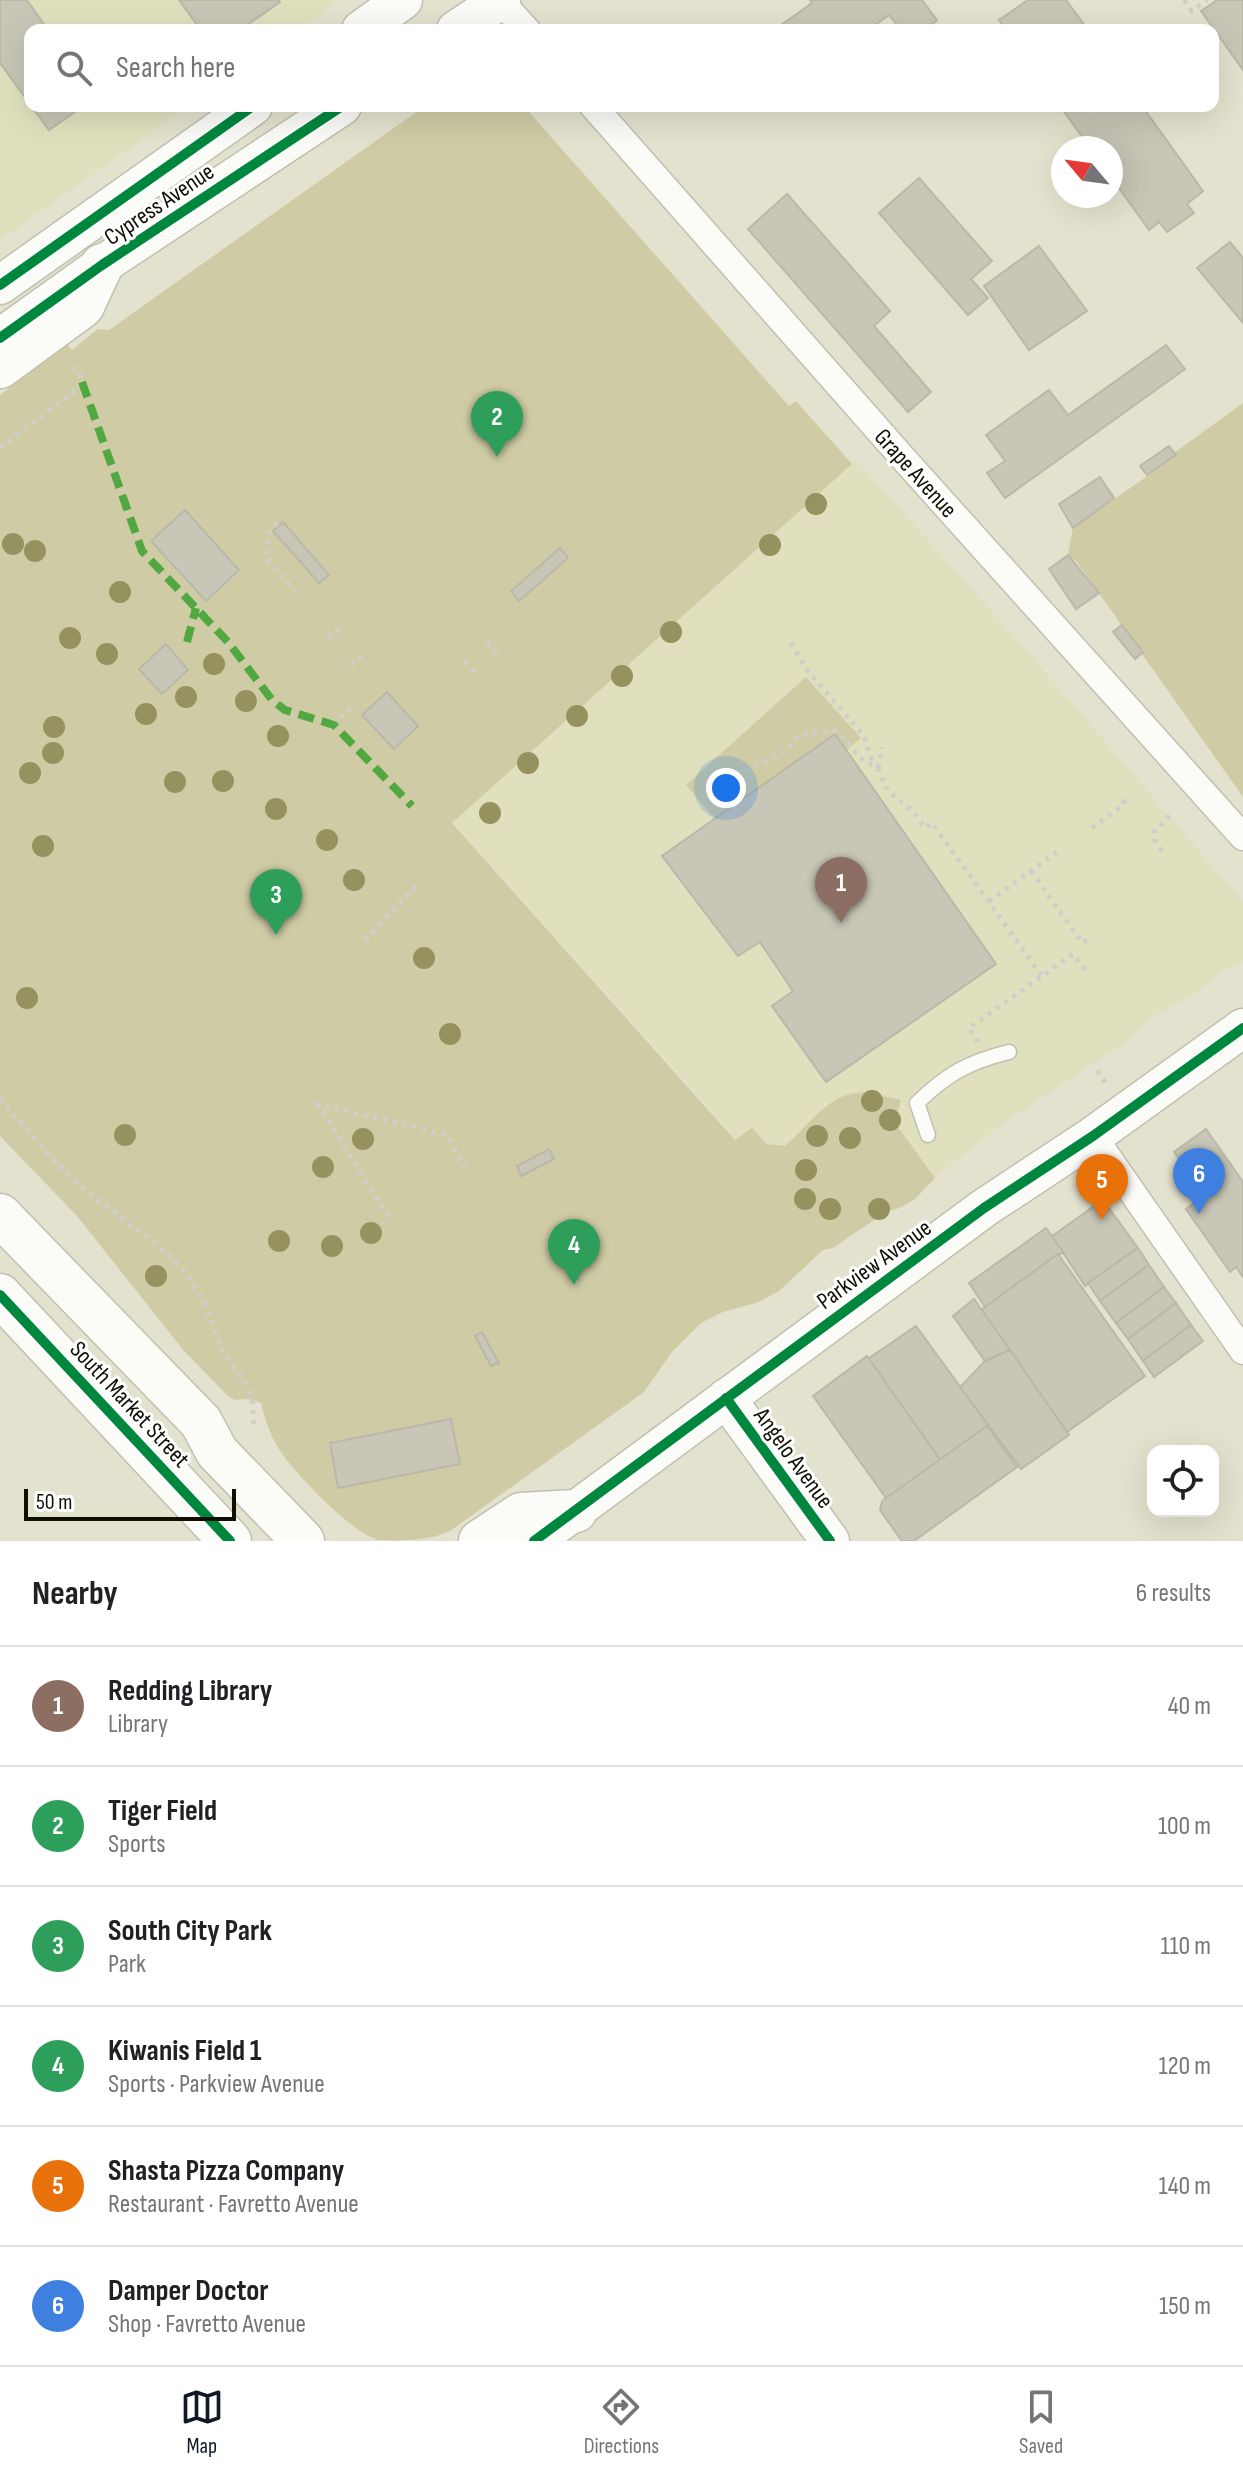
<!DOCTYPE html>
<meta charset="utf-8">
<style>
:root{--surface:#fff;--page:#f6f6f6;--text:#202124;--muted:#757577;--line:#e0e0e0;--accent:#111827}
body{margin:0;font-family:"Sofia Sans Condensed",sans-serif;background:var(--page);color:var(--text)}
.controls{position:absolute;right:24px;bottom:24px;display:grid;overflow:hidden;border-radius:16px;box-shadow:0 8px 32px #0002}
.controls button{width:72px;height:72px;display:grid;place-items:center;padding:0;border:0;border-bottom:2px solid var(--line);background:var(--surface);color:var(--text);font:40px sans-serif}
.compass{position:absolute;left:1051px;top:136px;width:72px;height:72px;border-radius:50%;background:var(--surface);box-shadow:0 8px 32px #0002;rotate:299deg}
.scale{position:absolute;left:24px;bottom:20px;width:212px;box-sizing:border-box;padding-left:8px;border:4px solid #100f04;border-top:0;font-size:22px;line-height:28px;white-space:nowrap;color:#100f04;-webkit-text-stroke:6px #fff;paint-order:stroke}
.you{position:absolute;left:726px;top:788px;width:28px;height:28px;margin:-20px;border:6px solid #fff;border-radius:50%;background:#1a73e8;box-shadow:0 0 0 12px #1a73e833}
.badge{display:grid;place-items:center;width:52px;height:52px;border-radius:50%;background:var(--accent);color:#fff;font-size:26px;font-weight:700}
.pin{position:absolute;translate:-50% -66px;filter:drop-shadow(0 2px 4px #0008)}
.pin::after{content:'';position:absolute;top:42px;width:28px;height:24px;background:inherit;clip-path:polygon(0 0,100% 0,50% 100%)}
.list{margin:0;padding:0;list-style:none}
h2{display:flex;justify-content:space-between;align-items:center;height:104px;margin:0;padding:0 32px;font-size:34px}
h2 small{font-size:26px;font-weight:400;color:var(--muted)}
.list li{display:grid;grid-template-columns:52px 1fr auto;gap:24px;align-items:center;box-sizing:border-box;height:120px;padding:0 32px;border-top:2px solid var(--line)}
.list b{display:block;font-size:30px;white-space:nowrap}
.list p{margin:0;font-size:26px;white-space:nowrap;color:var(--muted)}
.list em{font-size:26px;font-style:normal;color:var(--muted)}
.icon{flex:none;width:44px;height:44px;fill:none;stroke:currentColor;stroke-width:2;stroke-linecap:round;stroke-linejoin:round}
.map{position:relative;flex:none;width:1243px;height:1541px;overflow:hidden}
.search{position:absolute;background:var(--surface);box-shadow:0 8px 32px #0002;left:24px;right:24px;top:24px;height:88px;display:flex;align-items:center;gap:20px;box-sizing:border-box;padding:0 28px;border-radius:16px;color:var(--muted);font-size:30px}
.sheet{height:824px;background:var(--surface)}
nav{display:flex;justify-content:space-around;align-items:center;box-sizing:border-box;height:112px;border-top:2px solid var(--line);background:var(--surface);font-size:22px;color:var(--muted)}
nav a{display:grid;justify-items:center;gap:4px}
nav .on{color:var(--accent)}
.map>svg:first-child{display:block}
</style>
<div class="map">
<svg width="1243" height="1541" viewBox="0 0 1243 1541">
<rect width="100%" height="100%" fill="#e3e2ce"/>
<g fill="#e1e0be">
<path d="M0 0H340L297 30H30V106H189L0 240Z"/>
<path d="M856 460 1028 652 1243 902V962L1221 972 1191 996 1152 1017 1120 1046 1003 1123 929 1182 915 1199 902 1207 884 1213 828 1249 688 1084 452 823Z"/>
</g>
<g fill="#cfcca5" fill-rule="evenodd">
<path d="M425 106H521L529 112 789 406 796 401 852 464 452 823 735 1140 752 1128 767 1144 785 1146C810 1125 831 1088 869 1093 879 1095 890 1098 901 1100L895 1123 935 1178 915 1199 902 1207 884 1213 833 1248 823 1250 779 1291 759 1302 723 1312 701 1323 672 1352 644 1392 450 1531C429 1541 401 1541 378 1540 352 1533 294 1473 279 1449 270 1435 265 1419 261 1403L248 1399 235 1400 229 1397 184 1351 77 1216 0 1136V395L67 344 72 350 98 329 109 330ZM185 510 239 571 206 601 151 541Z"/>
<path d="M1243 403V797L1077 562 1068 555 1073 528 1176 456 1174 453Z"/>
<path d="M806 677 861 738 847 750 870 783 842 803 715 819 686 785Z"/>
</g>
<g fill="#c8c6b6" stroke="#b9b8a9" stroke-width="2">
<path d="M0 0H27L48 30H30V104L0 63Z"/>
<path d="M179 0H278L280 2 240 30H201Z"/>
<path d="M810 0H922L937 20 925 30H901L889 15 868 30H774L812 3Z"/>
<path d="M1028 0H1066L1088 30H1006L999 20Z"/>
<path d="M1217 0H1243V70L1201 11Z"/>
<path d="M31 106H83L49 130Z"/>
<path d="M1060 106H1142L1203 191 1187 204 1194 213 1167 232 1159 222 1149 230 1111 177V148H1090Z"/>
<path d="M919 178 992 261 971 279 988 298 968 315 879 213Z"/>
<path d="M787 194 890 311 874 326 931 392 908 412 748 229Z"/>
<path d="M1230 242 1243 258V323L1197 268Z"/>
<path d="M1039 246 1087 311 1029 350 984 286Z"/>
<path d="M1166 345 1185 369 1005 498 987 473 1005 461 986 435 1049 390 1068 415Z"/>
<path d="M1169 446 1176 455 1147 475 1140 466Z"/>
<path d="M1100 477 1114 498 1073 528 1059 504Z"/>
<path d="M185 510 239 570 206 601 151 541Z"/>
<path d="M283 522 329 575 319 583 273 531Z"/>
<path d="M560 548 568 558 519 601 511 591Z"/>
<path d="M1068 555 1099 593 1076 609 1049 569Z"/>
<path d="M1122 625 1143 652 1135 659 1113 632Z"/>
<path d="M166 644 188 670 162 694 139 669Z"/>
<path d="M387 692 418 726 394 749 362 715Z"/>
<path d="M835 734 996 964 826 1082 772 1006 793 991 760 942 738 956 662 856Z"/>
<path d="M1206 1129 1243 1182V1277L1236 1267 1230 1272 1186 1209 1206 1195 1174 1152Z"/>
<path d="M549 1149 554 1159 521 1176 517 1166Z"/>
<path d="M1103 1200 1138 1248 1085 1286 1052 1236Z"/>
<path d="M1046 1228 1063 1252 985 1307 969 1283Z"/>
<path d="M1138 1248 1149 1265 1100 1301 1088 1283Z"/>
<path d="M1058 1254 1145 1376 1067 1432 981 1310Z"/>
<path d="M1149 1265 1164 1287 1116 1323 1100 1301Z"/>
<path d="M1164 1287 1176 1303 1128 1339 1116 1323Z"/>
<path d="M974 1299 1010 1350 985 1361 953 1316Z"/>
<path d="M1176 1303 1191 1325 1143 1361 1128 1339Z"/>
<path d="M1191 1325 1203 1341 1154 1377 1143 1361Z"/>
<path d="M916 1326 988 1425 941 1461 868 1359Z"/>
<path d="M482 1332 499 1363 491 1366 475 1336Z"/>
<path d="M1010 1350 1069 1435 1021 1469 960 1387 985 1361Z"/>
<path d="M867 1356 941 1461 886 1498 813 1396Z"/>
<path d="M451 1419 460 1464 338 1488 330 1443Z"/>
<path d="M987 1426 1017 1467 914 1541H902L880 1510 882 1501Z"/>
</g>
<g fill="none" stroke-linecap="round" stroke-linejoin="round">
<g stroke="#c1c0b0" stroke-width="17">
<path id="lane" d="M928 1135 917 1103C947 1074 968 1062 1009 1052"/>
</g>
<g stroke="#c1c0b0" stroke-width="29">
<g id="street">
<path d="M500 1 527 30"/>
<path d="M593 106 902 457 1243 837"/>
<path d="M1093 1136 1243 1351"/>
</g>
</g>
<g stroke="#c1c0b0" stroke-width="41">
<g id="secondary">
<path d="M361 30 403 0"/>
<path d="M456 30 501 0"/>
<path d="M0 285 253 106"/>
<path d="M0 338 102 265 342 106"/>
<path d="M726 1398 830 1541"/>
<path d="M534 1541 984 1208 1093 1136 1243 1028"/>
</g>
</g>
<g stroke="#c1c0b0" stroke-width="45">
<g id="primary">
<path d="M0 367 83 306 102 265"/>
<path d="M0 1215 201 1422 217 1452 303 1541"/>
<path d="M0 1295 230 1541"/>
<path d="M480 1541 521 1514 576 1511"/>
</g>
</g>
<g stroke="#cfcfca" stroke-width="5" stroke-dasharray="4 6" stroke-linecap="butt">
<path d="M1184 0 1192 11 1207 0"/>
<path d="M0 448 80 387 81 377 68 360"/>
<path d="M277 523 268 535 266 558 297 594"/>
<path d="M328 638 343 627"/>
<path d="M487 642 500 655"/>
<path d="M791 643 808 671 864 736 873 763"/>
<path d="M465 661 477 674"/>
<path d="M351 665 366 653"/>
<path d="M334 725 355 703"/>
<path d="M878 768 883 747"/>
<path d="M736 774 787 751 798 736 832 730 839 732 859 757 878 769 888 791 913 811 925 828 932 823 1042 976"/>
<path d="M1092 828 1123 805 1126 795"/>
<path d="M1162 851 1155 841 1154 832 1172 813"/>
<path d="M1031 871 1082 943 1091 937"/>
<path d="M989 901 1057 852"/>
<path d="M365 940 417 885"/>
<path d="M978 1042 969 1028 1073 954 1085 970"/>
<path d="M1097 1071 1106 1083"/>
<path d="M0 1099 60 1167 81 1187 160 1247 186 1273 205 1304 224 1354 248 1387 252 1396 254 1430"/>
<path d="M388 1217 318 1104 447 1135 466 1172"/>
</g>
<use href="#lane" stroke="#fbfbf8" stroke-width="14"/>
<use href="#street" stroke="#fbfbf8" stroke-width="26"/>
<use href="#secondary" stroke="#fbfbf8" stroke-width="38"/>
<use href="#primary" stroke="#fbfbf8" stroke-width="42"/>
<g stroke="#51a840" stroke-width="8" stroke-dasharray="16 8" stroke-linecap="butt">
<path d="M82 382 142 551 228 642 272 700 285 710 334 725 412 806"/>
<path d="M187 642 196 608"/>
</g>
<g stroke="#fff" stroke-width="15">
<g id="cycleway">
<path d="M0 285 253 106"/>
<path d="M0 338 102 265 342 106"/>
<path d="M0 1295 230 1541"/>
<path d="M726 1398 830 1541"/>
<path d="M534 1541 984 1208 1093 1136 1243 1028"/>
</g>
</g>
<use href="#cycleway" stroke="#00873e" stroke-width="10"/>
</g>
<g fill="#95925f">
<circle cx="816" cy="504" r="11"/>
<circle cx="13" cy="544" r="11"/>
<circle cx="770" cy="545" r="11"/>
<circle cx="35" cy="551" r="11"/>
<circle cx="120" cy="592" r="11"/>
<circle cx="671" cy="632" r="11"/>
<circle cx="70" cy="638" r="11"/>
<circle cx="107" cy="654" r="11"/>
<circle cx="214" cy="664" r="11"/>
<circle cx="622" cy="676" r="11"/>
<circle cx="186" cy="697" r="11"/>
<circle cx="246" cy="701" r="11"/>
<circle cx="146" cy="714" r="11"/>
<circle cx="577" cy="716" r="11"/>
<circle cx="54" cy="727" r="11"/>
<circle cx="278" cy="736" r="11"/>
<circle cx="53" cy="753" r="11"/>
<circle cx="528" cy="763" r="11"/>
<circle cx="30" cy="773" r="11"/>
<circle cx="223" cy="781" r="11"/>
<circle cx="175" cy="782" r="11"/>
<circle cx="276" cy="809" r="11"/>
<circle cx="490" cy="813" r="11"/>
<circle cx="327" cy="840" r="11"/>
<circle cx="43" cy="846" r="11"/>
<circle cx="354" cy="880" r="11"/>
<circle cx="424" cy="958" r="11"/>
<circle cx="27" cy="998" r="11"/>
<circle cx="450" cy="1034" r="11"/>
<circle cx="872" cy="1101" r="11"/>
<circle cx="890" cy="1120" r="11"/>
<circle cx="125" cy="1135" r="11"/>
<circle cx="817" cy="1136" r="11"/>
<circle cx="850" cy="1138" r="11"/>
<circle cx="363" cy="1139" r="11"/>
<circle cx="323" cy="1167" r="11"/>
<circle cx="806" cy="1170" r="11"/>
<circle cx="805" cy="1199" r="11"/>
<circle cx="830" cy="1209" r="11"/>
<circle cx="879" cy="1209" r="11"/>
<circle cx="371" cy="1233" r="11"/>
<circle cx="279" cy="1241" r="11"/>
<circle cx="332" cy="1246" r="11"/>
<circle cx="156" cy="1276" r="11"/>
</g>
<g text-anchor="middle" stroke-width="6" stroke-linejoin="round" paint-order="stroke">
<g font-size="24" fill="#100f04" stroke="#fff">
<text transform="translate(159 204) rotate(-34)" y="8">Cypress Avenue</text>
<text transform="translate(916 473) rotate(48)" y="8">Grape Avenue</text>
<text transform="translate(874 1264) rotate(-36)" y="8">Parkview Avenue</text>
<text transform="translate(130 1404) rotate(47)" y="8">South Market Street</text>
<text transform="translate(794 1458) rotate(54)" y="8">Angelo Avenue</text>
</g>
</g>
</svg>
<div class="controls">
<button><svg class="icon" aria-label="locate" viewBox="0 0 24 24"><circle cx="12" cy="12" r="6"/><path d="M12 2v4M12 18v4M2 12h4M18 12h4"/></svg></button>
</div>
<svg class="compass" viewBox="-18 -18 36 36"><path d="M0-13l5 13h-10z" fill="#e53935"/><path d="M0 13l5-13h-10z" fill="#757577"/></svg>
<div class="scale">50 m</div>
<div class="you"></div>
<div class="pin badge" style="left:841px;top:923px;background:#8d6e63">1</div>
<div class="pin badge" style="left:497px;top:457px;background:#2e9e5b">2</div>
<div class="pin badge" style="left:276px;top:935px;background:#2e9e5b">3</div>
<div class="pin badge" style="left:574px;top:1285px;background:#2e9e5b">4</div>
<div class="pin badge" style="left:1102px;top:1220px;background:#e8710a">5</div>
<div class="pin badge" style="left:1199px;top:1214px;background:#3f7fe0">6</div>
<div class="search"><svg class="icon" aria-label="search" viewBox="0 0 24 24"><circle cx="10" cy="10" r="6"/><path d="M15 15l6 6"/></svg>Search here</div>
</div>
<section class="sheet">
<h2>Nearby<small>6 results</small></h2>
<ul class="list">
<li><span class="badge" style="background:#8d6e63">1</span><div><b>Redding Library</b><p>Library</p></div><em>40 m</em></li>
<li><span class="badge" style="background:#2e9e5b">2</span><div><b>Tiger Field</b><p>Sports</p></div><em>100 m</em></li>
<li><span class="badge" style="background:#2e9e5b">3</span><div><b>South City Park</b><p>Park</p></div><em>110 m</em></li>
<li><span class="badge" style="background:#2e9e5b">4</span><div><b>Kiwanis Field 1</b><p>Sports · Parkview Avenue</p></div><em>120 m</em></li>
<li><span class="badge" style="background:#e8710a">5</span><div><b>Shasta Pizza Company</b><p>Restaurant · Favretto Avenue</p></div><em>140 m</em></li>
<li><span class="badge" style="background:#3f7fe0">6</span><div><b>Damper Doctor</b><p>Shop · Favretto Avenue</p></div><em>150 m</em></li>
</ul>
</section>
<nav>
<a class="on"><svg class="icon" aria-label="map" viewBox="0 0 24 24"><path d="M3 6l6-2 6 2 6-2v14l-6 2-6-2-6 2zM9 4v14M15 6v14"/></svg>Map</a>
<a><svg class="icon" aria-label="directions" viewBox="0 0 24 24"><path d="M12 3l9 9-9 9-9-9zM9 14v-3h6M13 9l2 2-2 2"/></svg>Directions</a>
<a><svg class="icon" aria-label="saved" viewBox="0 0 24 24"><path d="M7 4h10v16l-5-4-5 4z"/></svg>Saved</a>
</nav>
